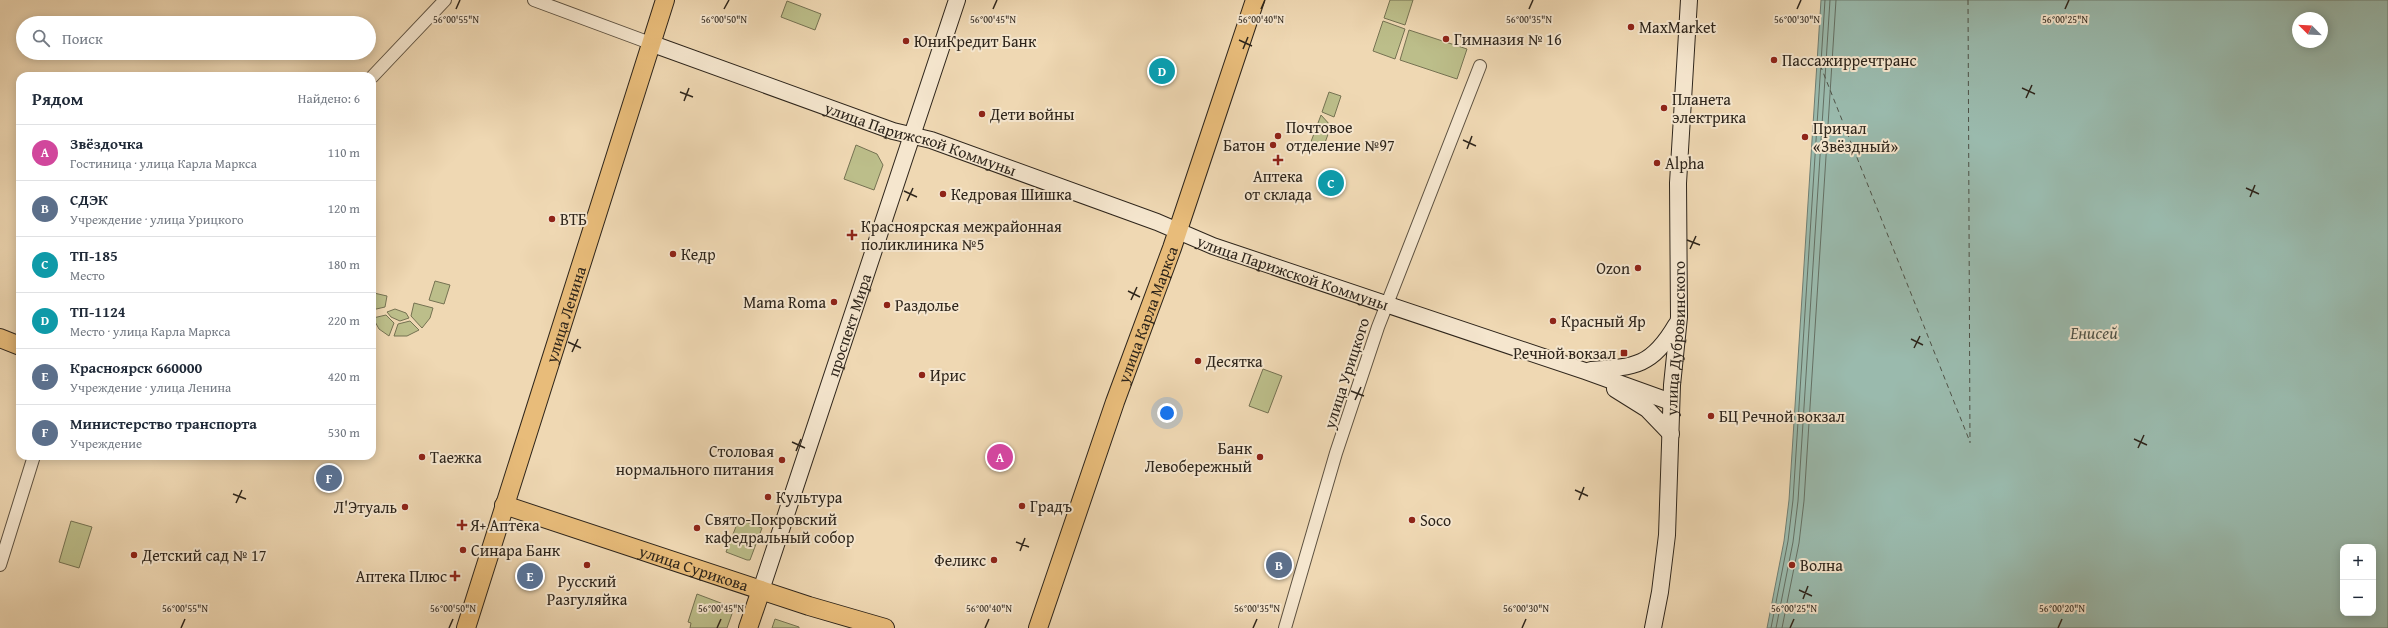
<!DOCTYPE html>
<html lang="ru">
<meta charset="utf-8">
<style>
:root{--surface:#fff;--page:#f2f2f3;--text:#1f2937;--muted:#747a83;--line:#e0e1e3;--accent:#8f2418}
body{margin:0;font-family:"Gentium Book Plus",serif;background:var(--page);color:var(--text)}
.controls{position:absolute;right:12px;bottom:12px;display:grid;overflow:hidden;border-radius:8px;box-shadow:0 2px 10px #0003}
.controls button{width:36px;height:36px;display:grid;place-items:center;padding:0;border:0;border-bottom:1px solid var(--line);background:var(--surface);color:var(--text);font:20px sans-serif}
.compass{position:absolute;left:2292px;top:12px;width:36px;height:36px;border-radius:50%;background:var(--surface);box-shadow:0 2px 10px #0003;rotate:294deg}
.you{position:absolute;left:1167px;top:413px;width:14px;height:14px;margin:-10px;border:3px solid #fff;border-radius:50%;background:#1a73e8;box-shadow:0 0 0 6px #1a73e833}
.badge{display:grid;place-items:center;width:26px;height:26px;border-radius:50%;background:var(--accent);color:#fff;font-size:13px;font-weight:700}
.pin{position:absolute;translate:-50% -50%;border:2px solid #fff;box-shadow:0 1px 4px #0006}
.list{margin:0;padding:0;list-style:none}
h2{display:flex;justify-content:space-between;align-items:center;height:52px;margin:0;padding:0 16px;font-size:17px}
h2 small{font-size:13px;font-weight:400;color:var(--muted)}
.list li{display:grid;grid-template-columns:26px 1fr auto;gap:12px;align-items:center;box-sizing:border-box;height:56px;padding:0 16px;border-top:1px solid var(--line)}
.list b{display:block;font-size:15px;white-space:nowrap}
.list p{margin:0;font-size:13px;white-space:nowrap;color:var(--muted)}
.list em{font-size:13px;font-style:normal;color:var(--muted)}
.icon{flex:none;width:22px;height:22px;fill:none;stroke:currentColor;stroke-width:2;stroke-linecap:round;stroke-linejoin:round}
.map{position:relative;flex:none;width:2388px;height:628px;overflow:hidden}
.search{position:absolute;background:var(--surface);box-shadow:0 2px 10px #0003;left:16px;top:16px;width:360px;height:44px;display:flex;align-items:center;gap:10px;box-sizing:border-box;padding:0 14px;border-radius:22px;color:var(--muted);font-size:15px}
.panel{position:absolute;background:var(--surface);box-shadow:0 2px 10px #0003;left:16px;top:72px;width:360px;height:388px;border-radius:12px}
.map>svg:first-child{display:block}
</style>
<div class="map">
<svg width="2388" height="628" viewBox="0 0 2388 628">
<rect width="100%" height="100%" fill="#efd8b3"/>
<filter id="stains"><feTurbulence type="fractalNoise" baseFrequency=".005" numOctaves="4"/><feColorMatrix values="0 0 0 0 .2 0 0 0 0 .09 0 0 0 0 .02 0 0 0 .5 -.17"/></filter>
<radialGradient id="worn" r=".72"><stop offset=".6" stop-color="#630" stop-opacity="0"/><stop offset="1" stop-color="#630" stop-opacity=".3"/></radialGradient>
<g fill="#bcbe8a" stroke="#757252">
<path d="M1390 0H1413L1405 25 1384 18Z"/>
<path d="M787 1 821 14 815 30 781 17Z"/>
<path d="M1383 21 1405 29 1395 59 1373 51Z"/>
<path d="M1409 30 1467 49 1457 79 1400 60Z"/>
<path d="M1329 92 1341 96 1334 117 1322 112Z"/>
<path d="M1321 115 1331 126 1322 151 1309 147Z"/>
<path d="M856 145 877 154 883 165 874 190 844 179Z"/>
<path d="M435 281 450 285 444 304 429 300Z"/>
<path d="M374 293 387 296 385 307 372 310Z"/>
<path d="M414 303 433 308 430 318 422 328 411 316Z"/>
<path d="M395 309 406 313 409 318 400 321 391 317 387 312Z"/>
<path d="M386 315 394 323 389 336 379 329 373 318Z"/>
<path d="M410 321 419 330 407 336H394L398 324Z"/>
<path d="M1263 369 1282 376 1268 413 1249 406Z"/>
<path d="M739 519 762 528 750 560H747L726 552Z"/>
<path d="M71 521 92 527 79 568 59 562Z"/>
<path d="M697 594 734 608 727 628H690L691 623 688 622Z"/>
<path d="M775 619 799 627V628H772Z"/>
</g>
<path fill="#9abaad" stroke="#6f7e73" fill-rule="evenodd" d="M1821 0H2388V628H1767L1784 541 1789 500ZM2298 18H2322V42H2298ZM2343 547H2373V613H2343Z"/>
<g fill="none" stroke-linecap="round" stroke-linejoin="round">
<g stroke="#647064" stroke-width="1">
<path d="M1771 628 1788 541 1793 500 1825 0"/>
<path d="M1776 628 1793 542 1798 501 1830 0"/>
<path d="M1782 628 1799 543 1804 501 1836 0"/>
</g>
<g stroke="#4e5247" stroke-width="1" stroke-dasharray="5 4" stroke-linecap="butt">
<path d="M1968 0 1970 443"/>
<path d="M1817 57 1970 442"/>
</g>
<g stroke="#5e5241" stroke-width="14">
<g id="street">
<path d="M534 0 650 43"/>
<path d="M372 77 445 0"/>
<path d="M0 565 34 456"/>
<path d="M1285 628 1336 453 1378 327 1480 66"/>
</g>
</g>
<g stroke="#2e251b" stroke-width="18">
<g id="secondary">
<path id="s1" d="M650 43 893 131 931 140 1157 222 1213 246 1585 371 1671 402"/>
<path d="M1591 370C1636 367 1652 366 1676 325"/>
<path d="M1615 389 1647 409 1671 434"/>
<path id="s2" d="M761 590 957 0"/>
<path id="s3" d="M1653 628 1660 592 1667 535 1672 385 1679 317 1678 183 1689 0"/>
</g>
</g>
<g stroke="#2e251b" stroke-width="20">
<g id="primary">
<path d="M0 338 20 346"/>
<path id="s4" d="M504 505 809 606 885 628"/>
<path id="s5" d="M466 628 665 0"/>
<path d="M748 628 761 590"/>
<path id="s6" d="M1038 628 1115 402 1172 248 1255 0"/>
</g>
</g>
<use href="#street" stroke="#f5e6ce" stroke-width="12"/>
<use href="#secondary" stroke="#f5e6ce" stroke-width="16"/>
<use href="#primary" stroke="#e8bc7a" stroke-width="18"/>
</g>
<path fill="none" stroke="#2e251b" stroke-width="1.5" d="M456 9 460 0M724 9 729 0M993 9 997 0M1261 9 1265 0M1529 9 1533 0M1797 9 1801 0M2065 9 2069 0M1239 40 1252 46M1243 49 1248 37M2022 88 2035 94M680 92 693 97M2026 98 2032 85M684 101 689 88M1463 140 1476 146M1467 149 1472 136M2246 188 2259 194M904 191 917 197M2250 197 2255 185M907 201 913 188M1687 240 1700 245M1690 249 1696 236M1128 291 1140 297M1131 300 1137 287M1911 339 1923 345M568 342 581 348M1914 348 1920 336M572 352 578 339M1351 391 1364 396M1355 400 1361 387M2134 439 2147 445M792 442 805 448M2138 448 2144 435M796 451 801 439M1575 490 1588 496M233 494 246 499M1579 500 1584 487M236 503 242 490M1016 542 1029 547M1020 551 1025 538M1799 590 1812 596M1803 599 1808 586M181 628 185 619M449 628 453 619M717 628 721 619M985 628 989 619M1253 628 1257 619M1522 628 1526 619M1790 628 1794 619M2058 628 2062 619"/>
<g fill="#8f2418" stroke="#f5e6ce" stroke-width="1.5">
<circle cx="1631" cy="27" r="4"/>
<circle cx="1446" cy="39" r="4"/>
<circle cx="906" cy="41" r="4"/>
<circle cx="1774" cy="60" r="4"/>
<circle cx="1664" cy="108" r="4"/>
<circle cx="982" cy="114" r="4"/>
<circle cx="1278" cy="136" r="4"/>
<circle cx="1805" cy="137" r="4"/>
<circle cx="1273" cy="145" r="4"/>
<path d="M1276 154h4v4h4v4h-4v4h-4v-4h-4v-4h4z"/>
<circle cx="1657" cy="163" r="4"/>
<circle cx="943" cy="194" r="4"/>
<circle cx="552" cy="219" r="4"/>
<path d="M850 229h4v4h4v4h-4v4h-4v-4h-4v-4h4z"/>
<circle cx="673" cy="254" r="4"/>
<circle cx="1638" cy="268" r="4"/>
<circle cx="834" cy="302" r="4"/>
<circle cx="887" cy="305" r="4"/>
<circle cx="1553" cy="321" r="4"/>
<rect x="1620" y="349" width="8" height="8" rx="2"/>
<circle cx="1198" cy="361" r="4"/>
<circle cx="922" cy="375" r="4"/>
<circle cx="1711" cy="416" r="4"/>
<circle cx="422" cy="457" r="4"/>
<circle cx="1260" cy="457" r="4"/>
<circle cx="782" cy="460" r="4"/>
<circle cx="768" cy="497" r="4"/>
<circle cx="1022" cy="506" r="4"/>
<circle cx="405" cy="507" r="4"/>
<circle cx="1412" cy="520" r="4"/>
<path d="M460 519h4v4h4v4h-4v4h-4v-4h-4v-4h4z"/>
<circle cx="697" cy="528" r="4"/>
<circle cx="463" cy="550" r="4"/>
<circle cx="134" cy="555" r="4"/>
<circle cx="994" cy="560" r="4"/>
<circle cx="587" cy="565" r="4"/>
<circle cx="1792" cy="565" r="4"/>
<path d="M453 570h4v4h4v4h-4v4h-4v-4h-4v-4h4z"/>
</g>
<g text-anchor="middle" stroke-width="4" stroke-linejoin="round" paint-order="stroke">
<g font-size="16" fill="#2e251b" stroke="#f5e6ce" text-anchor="start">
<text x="1639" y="33">MaxMarket</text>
<text x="1454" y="45">Гимназия № 16</text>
<text x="914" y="47">ЮниКредит Банк</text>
<text x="1782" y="66">Пассажирречтранс</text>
<text x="1672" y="105">Планета<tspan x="1672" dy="18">электрика</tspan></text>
<text x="990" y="120">Дети войны</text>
<text x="1286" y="133">Почтовое<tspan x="1286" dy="18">отделение №97</tspan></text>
<text x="1813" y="134">Причал<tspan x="1813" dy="18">«Звёздный»</tspan></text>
<text x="1265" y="151" text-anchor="end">Батон</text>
<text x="1665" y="169">Alpha</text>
<text x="1278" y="182" text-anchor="middle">Аптека<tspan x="1278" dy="18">от склада</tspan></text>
<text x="951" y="200">Кедровая Шишка</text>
<text x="560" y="225">ВТБ</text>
<text x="861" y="232">Красноярская межрайонная<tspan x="861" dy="18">поликлиника №5</tspan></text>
<text x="681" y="260">Кедр</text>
<text x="1630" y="274" text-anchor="end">Ozon</text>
<text x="826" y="308" text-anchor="end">Mama Roma</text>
<text x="895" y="311">Раздолье</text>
<text x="1561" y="327">Красный Яр</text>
<text x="1616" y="359" text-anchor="end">Речной вокзал</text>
<text x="1206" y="367">Десятка</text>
<text x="930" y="381">Ирис</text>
<text x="1719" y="422">БЦ Речной вокзал</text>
<text x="1252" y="454" text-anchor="end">Банк<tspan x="1252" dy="18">Левобережный</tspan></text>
<text x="774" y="457" text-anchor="end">Столовая<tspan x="774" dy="18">нормального питания</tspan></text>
<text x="430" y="463">Таежка</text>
<text x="776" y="503">Культура</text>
<text x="1030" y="512">Градъ</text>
<text x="397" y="513" text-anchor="end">Л'Этуаль</text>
<text x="705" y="525">Свято-Покровский<tspan x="705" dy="18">кафедральный собор</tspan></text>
<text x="1420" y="526">Soco</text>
<text x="470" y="531">Я+ Аптека</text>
<text x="471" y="556">Синара Банк</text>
<text x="142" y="561">Детский сад № 17</text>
<text x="986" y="566" text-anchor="end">Феликс</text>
<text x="1800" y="571">Волна</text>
<text x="447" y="582" text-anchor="end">Аптека Плюс</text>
<text x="587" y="587" text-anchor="middle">Русский<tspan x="587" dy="18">Разгуляйка</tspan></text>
</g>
<g font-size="16" fill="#2e251b" stroke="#f5e6ce">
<text dy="6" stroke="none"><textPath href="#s1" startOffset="287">улица Парижской Коммуны</textPath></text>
<text dy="6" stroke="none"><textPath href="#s1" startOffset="683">улица Парижской Коммуны</textPath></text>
<text dy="6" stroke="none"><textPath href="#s5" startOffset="329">улица Ленина</textPath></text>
<text dy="6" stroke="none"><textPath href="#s6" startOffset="332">улица Карла Маркса</textPath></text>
<text dy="6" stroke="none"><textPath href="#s2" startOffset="279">проспект Мира</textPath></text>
<text dy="6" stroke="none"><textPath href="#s3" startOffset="291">улица Дубровинского</textPath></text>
<text transform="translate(1346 373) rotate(-72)" y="6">улица Урицкого</text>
<text dy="6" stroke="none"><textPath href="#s4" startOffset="200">улица Сурикова</textPath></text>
</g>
<g font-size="17" font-style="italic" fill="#4e5247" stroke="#f5e6ce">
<text x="2094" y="339">Енисей</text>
</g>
</g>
<g font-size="10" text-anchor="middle" fill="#2e251b" stroke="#f5e6ce" stroke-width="4" stroke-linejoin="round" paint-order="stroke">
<text x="993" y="23">56°00'45"N</text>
<text x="1261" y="23">56°00'40"N</text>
<text x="1529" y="23">56°00'35"N</text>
<text x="1797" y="23">56°00'30"N</text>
<text x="456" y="23">56°00'55"N</text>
<text x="724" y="23">56°00'50"N</text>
<text x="2065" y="23">56°00'25"N</text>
<text x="185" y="612">56°00'55"N</text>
<text x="453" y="612">56°00'50"N</text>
<text x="721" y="612">56°00'45"N</text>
<text x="989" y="612">56°00'40"N</text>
<text x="1257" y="612">56°00'35"N</text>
<text x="1526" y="612">56°00'30"N</text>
<text x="1794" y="612">56°00'25"N</text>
<text x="2062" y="612">56°00'20"N</text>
</g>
<rect width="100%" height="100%" filter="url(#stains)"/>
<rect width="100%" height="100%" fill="url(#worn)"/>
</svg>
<div class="controls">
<button>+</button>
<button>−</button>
</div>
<svg class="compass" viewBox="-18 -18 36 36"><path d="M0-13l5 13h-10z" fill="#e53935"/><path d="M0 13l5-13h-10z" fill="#747a83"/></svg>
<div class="you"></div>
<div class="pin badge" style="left:1000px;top:457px;background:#d1479c">A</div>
<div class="pin badge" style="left:1279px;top:565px;background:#5c6f8a">B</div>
<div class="pin badge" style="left:1331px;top:183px;background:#0f9aa8">C</div>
<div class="pin badge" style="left:1162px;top:71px;background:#0f9aa8">D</div>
<div class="pin badge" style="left:530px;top:576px;background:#5c6f8a">E</div>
<div class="pin badge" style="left:329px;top:478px;background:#5c6f8a">F</div>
<div class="search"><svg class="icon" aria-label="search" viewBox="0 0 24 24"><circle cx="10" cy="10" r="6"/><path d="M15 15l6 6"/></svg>Поиск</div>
<section class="panel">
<h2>Рядом<small>Найдено: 6</small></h2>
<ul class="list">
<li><span class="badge" style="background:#d1479c">A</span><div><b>Звёздочка</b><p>Гостиница · улица Карла Маркса</p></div><em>110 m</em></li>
<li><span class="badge" style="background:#5c6f8a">B</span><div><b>СДЭК</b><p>Учреждение · улица Урицкого</p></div><em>120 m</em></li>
<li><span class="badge" style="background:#0f9aa8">C</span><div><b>ТП-185</b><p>Место</p></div><em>180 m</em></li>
<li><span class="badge" style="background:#0f9aa8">D</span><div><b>ТП-1124</b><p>Место · улица Карла Маркса</p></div><em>220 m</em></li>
<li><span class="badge" style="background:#5c6f8a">E</span><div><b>Красноярск 660000</b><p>Учреждение · улица Ленина</p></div><em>420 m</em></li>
<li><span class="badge" style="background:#5c6f8a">F</span><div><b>Министерство транспорта</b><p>Учреждение</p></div><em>530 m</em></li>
</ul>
</section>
</div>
